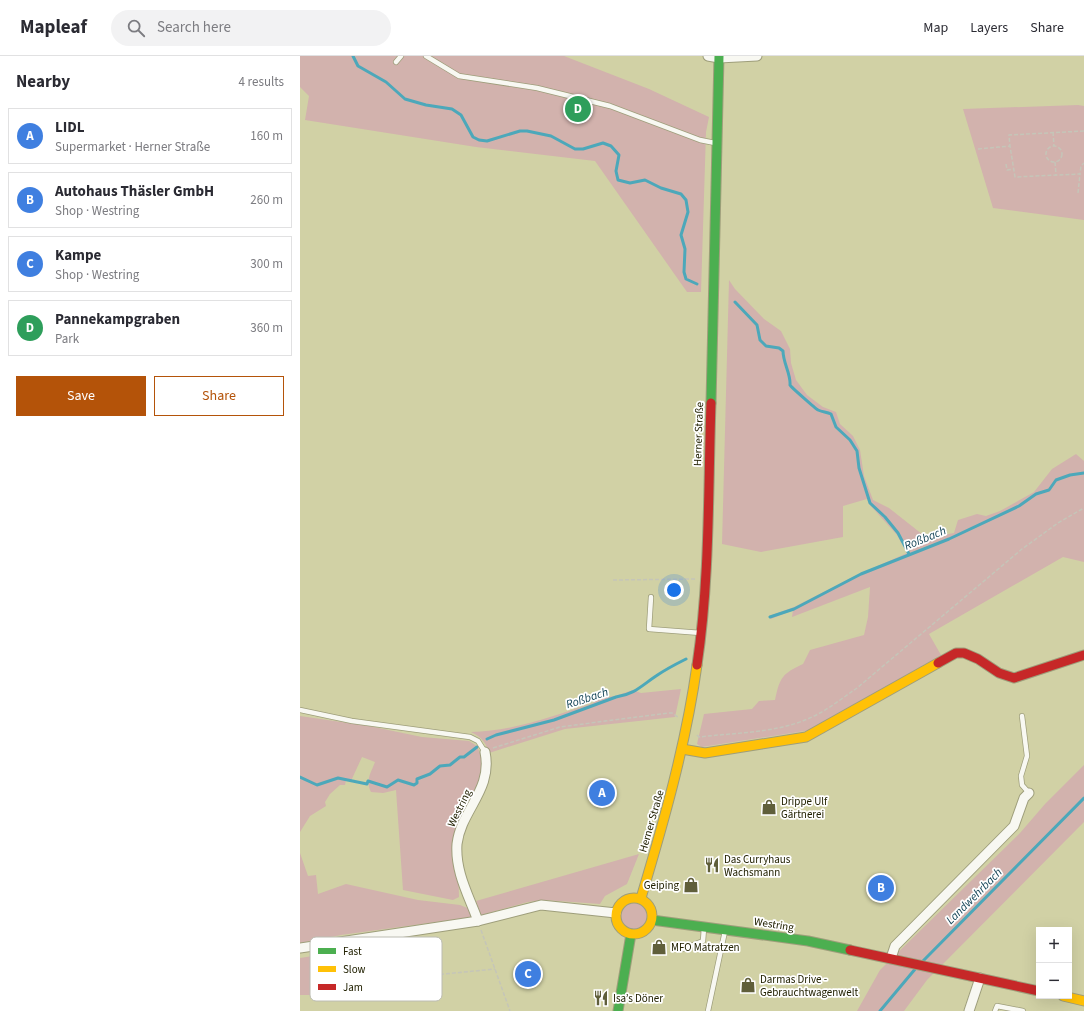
<!DOCTYPE html>
<meta charset="utf-8">
<style>
:root{--surface:#fff;--page:#f2f2f3;--text:#2b2b33;--muted:#7c7c81;--line:#e1e1e2;--accent:#b45309}
body{margin:0;font-family:"Source Sans 3",sans-serif;background:var(--page);color:var(--text)}
.controls{position:absolute;right:12px;bottom:12px;display:grid;overflow:hidden;border-radius:0px;box-shadow:0 4px 16px #0002}
.controls button{width:36px;height:36px;display:grid;place-items:center;padding:0;border:0;border-bottom:1px solid var(--line);background:var(--surface);color:var(--text);font:20px sans-serif}
.you{position:absolute;left:374px;top:534px;width:14px;height:14px;margin:-10px;border:3px solid #fff;border-radius:50%;background:#1a73e8;box-shadow:0 0 0 6px #1a73e833}
.badge{display:grid;place-items:center;width:26px;height:26px;border-radius:50%;background:var(--accent);color:#fff;font-size:13px;font-weight:700}
.pin{position:absolute;translate:-50% -50%;border:2px solid #fff;box-shadow:0 1px 4px #0006}
.list{margin:0;padding:0;list-style:none}
h2{display:flex;justify-content:space-between;align-items:center;height:52px;margin:0;padding:0 16px;font-size:17px}
h2 small{font-size:13px;font-weight:400;color:var(--muted)}
.list li{display:grid;grid-template-columns:26px 1fr auto;gap:12px;align-items:center;box-sizing:border-box;height:56px;margin:0 8px 8px;padding:0 8px;border:1px solid var(--line);border-radius:0px}
.list b{display:block;font-size:15px;white-space:nowrap}
.list p{margin:0;font-size:13px;white-space:nowrap;color:var(--muted)}
.list em{font-size:13px;font-style:normal;color:var(--muted)}
.actions{display:flex;gap:8px;padding:12px 16px}
.actions a{flex:1;padding:9px 0;border:1px solid var(--accent);border-radius:0px;text-align:center;font-size:14px;color:var(--accent)}
.actions .main{background:var(--accent);color:#fff}
.icon{flex:none;width:22px;height:22px;fill:none;stroke:currentColor;stroke-width:2;stroke-linecap:round;stroke-linejoin:round}
.map{position:relative;flex:none;width:784px;height:955px;overflow:hidden}
header{display:flex;align-items:center;gap:24px;box-sizing:border-box;height:56px;padding:0 20px;background:var(--surface);border-bottom:1px solid var(--line)}
header strong{font-size:19px}
nav{display:flex;gap:22px;margin-inline-start:auto;font-size:14px}
.search{width:280px;height:36px;background:var(--page);display:flex;align-items:center;gap:10px;box-sizing:border-box;padding:0 14px;border-radius:22px;color:var(--muted);font-size:15px}
main{display:flex}
aside{flex:1;background:var(--surface)}
.map>svg:first-child{display:block}
</style>
<header>
<strong>Mapleaf</strong>
<div class="search"><svg class="icon" aria-label="search" viewBox="0 0 24 24"><circle cx="10" cy="10" r="6"/><path d="M15 15l6 6"/></svg>Search here</div>
<nav><a>Map</a><a>Layers</a><a>Share</a></nav>
</header>
<main>
<aside>
<h2>Nearby<small>4 results</small></h2>
<ul class="list">
<li><span class="badge" style="background:#3f7fe0">A</span><div><b>LIDL</b><p>Supermarket · Herner Straße</p></div><em>160 m</em></li>
<li><span class="badge" style="background:#3f7fe0">B</span><div><b>Autohaus Thäsler GmbH</b><p>Shop · Westring</p></div><em>260 m</em></li>
<li><span class="badge" style="background:#3f7fe0">C</span><div><b>Kampe</b><p>Shop · Westring</p></div><em>300 m</em></li>
<li><span class="badge" style="background:#2e9e5b">D</span><div><b>Pannekampgraben</b><p>Park</p></div><em>360 m</em></li>
</ul>
<div class="actions"><a class="main">Save</a><a>Share</a></div>
</aside>
<div class="map">
<svg width="784" height="955" viewBox="0 0 784 955">
<rect width="100%" height="100%" fill="#d1d1a5"/>
<g fill="#d2b2ad">
<path d="M0 0H264L349 33 409 61 406 76 401 236H387L295 105 176 91 5 64 9 40 0 31Z"/>
<path d="M778 49 784 50V164L693 152 663 53Z"/>
<path d="M429 224 435 233 464 263 481 275 490 293 491 307 496 324 507 339 523 351 536 356 540 368 553 380 560 394 564 420 573 444 589 452 627 482 654 477 658 464 677 458 686 460 700 455 734 436 752 413 776 398 784 405V506L763 501 629 578 641 599 511 674 402 691 397 688 404 658 452 653 459 645 475 644C480 621 482 618 503 608L510 594 564 579 568 561 570 531 492 561 493 554 471 563 469 560 494 551 553 521 607 497 597 479 569 448 567 443 543 450V481L461 496 422 488Z"/>
<path d="M381 633 375 661 265 673 189 697C186 687 182 681 171 676 214 675 253 660 293 647L298 642 315 640 333 634 341 637Z"/>
<path d="M0 660 69 670 122 681 169 685 177 690 184 707 183 717 157 771 159 841 153 844 103 834 96 734 83 737 71 736C65 724 71 717 75 706L62 701 51 725 46 724 45 729H40L30 738 25 746 26 750 10 760 0 776Z"/>
<path d="M784 709V766L627 924 604 955H557L580 914 720 777 745 748Z"/>
<path d="M0 797 8 820 16 819 18 838 46 828 118 844 160 849 170 853 173 861 41 879 0 887Z"/>
<path d="M339 798 327 828 305 840 300 848 244 844 228 846 181 859 176 845Z"/>
<circle cx="334" cy="860" r="13"/>
<path d="M50 894 56 939H0V902Z"/>
</g>
<g fill="none" stroke-linecap="round" stroke-linejoin="round">
<g stroke="#4ca8ba" stroke-width="3">
<path d="M53 0 58 10 86 26 105 43 126 49 152 53 161 59 173 81 179 84 187 85 220 75H227L251 80 275 93H283L303 87 311 90 319 99 316 115 318 124 330 127 345 124 361 132 381 138 386 144 388 156 381 179 385 193 384 216 386 223 397 228"/>
<path d="M435 246 457 269 460 284 466 290 479 292 483 295C483 307 491 318 490 329 491 331 516 353 518 354 522 356 527 356 531 358L536 371 550 384 557 395 559 412 570 447 585 461 598 477 609 498"/>
<path d="M470 561 494 553 561 518 649 483 719 450 736 438 749 434 756 424 770 419 784 417"/>
<path d="M187 683 196 679 254 664 316 641C335 638 341 630 356 620 366 613 376 608 386 603"/>
<path d="M0 721 17 729 38 722 67 728 68 725 87 731 98 724 114 729 117 727V723L130 718 140 710 150 709 160 701H164L177 691"/>
<path d="M623 905 784 742"/>
<path d="M580 955 616 912"/>
</g>
<g stroke="#9e9e7b" stroke-width="6">
<g id="lane">
<path d="M126 0 159 20 237 32 310 50 400 84 415 87"/>
<path d="M96 6 101 0"/>
<path d="M351 541 349 573 401 577"/>
<path d="M0 654 52 665 170 681 178 685 185 696"/>
<path d="M722 660 727 700 721 720 722 729 729 737"/>
<path d="M383 893 403 885 404 872"/>
<path d="M408 955 425 875"/>
<path d="M695 955 697 950 723 955"/>
</g>
</g>
<g stroke="#9e9e7b" stroke-width="11">
<g id="street">
<path d="M408 0 419 2 457 0"/>
<path d="M178 865C169 840 155 816 157 788 161 754 193 734 185 696"/>
<path d="M0 892 178 865 241 849 316 857"/>
<path d="M591 902 595 890 714 770 724 742 729 737"/>
<path d="M669 955 680 922"/>
</g>
</g>
<g stroke="#9e9e7b" stroke-width="11">
<g id="fast">
<path d="M411 347 419 0"/>
<path d="M352 864 508 885 550 894"/>
<path d="M318 955 331 878"/>
</g>
</g>
<g stroke="#9e9e7b" stroke-width="11">
<g id="slow">
<path d="M382 693 405 697 506 681 638 607"/>
<circle cx="334" cy="860" r="18"/>
<path d="M341 842C364 765 386 688 397 609"/>
<path d="M763 940 784 945"/>
</g>
</g>
<g stroke="#9e9e7b" stroke-width="11">
<g id="jam">
<path d="M638 607 656 597H664L678 603 699 617 714 622 784 599"/>
<path d="M397 609C410 523 408 434 411 347"/>
<path d="M550 894 739 935"/>
</g>
</g>
<g stroke="#c5c5b8" stroke-width="1.5" stroke-dasharray="4 2" stroke-linecap="butt">
<path d="M784 75 709 79 710 90 715 121 780 118 781 110 784 107"/>
<path d="M753 76 754 90"/>
<circle cx="754" cy="98" r="8"/>
<path d="M678 93 710 90"/>
<path d="M755 106 756 119"/>
<path d="M706 108 707 114 714 113"/>
<path d="M778 137 780 118"/>
<path d="M313 524 395 523"/>
<path d="M397 679 399 681C432 677 474 677 505 664 524 657 541 643 557 632L722 493 758 467 784 452"/>
<path d="M193 692 260 671 275 669 368 657H372L378 661"/>
<path d="M181 874 210 955"/>
<path d="M134 919 195 913"/>
</g>
<use href="#lane" stroke="#f8f8f2" stroke-width="4.5"/>
<use href="#street" stroke="#f8f8f2" stroke-width="9"/>
<use href="#fast" stroke="#4caf50" stroke-width="9"/>
<use href="#slow" stroke="#ffc107" stroke-width="9"/>
<use href="#jam" stroke="#c62828" stroke-width="9"/>
</g>
<defs>
<g id="shop-bare" transform="scale(1.2)"><path d="M-5-2.5h2.3a2.7 3.5 0 0 1 5.4 0H5L5.5 6h-11ZM-1.5-2.5h3a1.5 2.3 0 0 0-3 0Z" fill="#5f5e3a" stroke="#fff" stroke-width="2.5" paint-order="stroke"/></g>
<g id="restaurant-bare" transform="scale(1.2)"><path d="M-5-6h1v4h1v-4h1v4h1v-4h1v5L-1.5 .5V6h-2V.5L-5-1ZM5-6V6H3V1.5H1.5Q1.5-4 5-6Z" fill="#5f5e3a" stroke="#fff" stroke-width="2.5" paint-order="stroke"/></g>
</defs>
<g fill-rule="evenodd">
<use href="#shop-bare" x="469" y="751"/>
<use href="#restaurant-bare" x="412" y="809"/>
<use href="#shop-bare" x="391" y="829"/>
<use href="#shop-bare" x="359" y="891"/>
<use href="#shop-bare" x="448" y="929"/>
<use href="#restaurant-bare" x="301" y="942"/>
</g>
<g text-anchor="middle" stroke-width="3.5" stroke-linejoin="round" paint-order="stroke">
<g font-size="11" fill="#212000" stroke="#fff">
<text transform="translate(398 378) rotate(-88)" y="4">Herner Straße</text>
<text transform="translate(159 752) rotate(-64)" y="4">Westring</text>
<text transform="translate(351 765) rotate(-74)" y="4">Herner Straße</text>
<text transform="translate(474 868) rotate(9)" y="4">Westring</text>
</g>
<g font-size="11" fill="#212000" stroke="#fff" text-anchor="start">
<text x="481" y="749">Drippe Ulf<tspan x="481" dy="13">Gärtnerei</tspan></text>
<text x="424" y="807">Das Curryhaus<tspan x="424" dy="13">Wachsmann</tspan></text>
<text x="379" y="833" text-anchor="end">Geiping</text>
<text x="371" y="895">MFO Matratzen</text>
<text x="460" y="927">Darmas Drive -<tspan x="460" dy="13">Gebrauchtwagenwelt</tspan></text>
<text x="313" y="946">Isa’s Döner</text>
</g>
<g font-size="12" font-style="italic" fill="#154558" stroke="#fff">
<text transform="translate(625 482) rotate(-22)" y="4">Roßbach</text>
<text transform="translate(287 642) rotate(-18)" y="4">Roßbach</text>
<text transform="translate(674 840) rotate(-45)" y="4">Landwehrbach</text>
</g>
</g>
<rect x="10" y="881" width="132" height="64" rx="6" fill="#fff" stroke="#bcbcb2" stroke-width="1"/>
<rect x="18" y="892" width="18" height="6" fill="#4caf50"/>
<rect x="18" y="910" width="18" height="6" fill="#ffc107"/>
<rect x="18" y="928" width="18" height="6" fill="#c62828"/>
<g font-size="11" fill="#212000">
<text x="43" y="899">Fast</text>
<text x="43" y="917">Slow</text>
<text x="43" y="935">Jam</text>
</g>
</svg>
<div class="controls">
<button>+</button>
<button>−</button>
</div>
<div class="you"></div>
<div class="pin badge" style="left:302px;top:737px;background:#3f7fe0">A</div>
<div class="pin badge" style="left:581px;top:832px;background:#3f7fe0">B</div>
<div class="pin badge" style="left:228px;top:918px;background:#3f7fe0">C</div>
<div class="pin badge" style="left:278px;top:53px;background:#2e9e5b">D</div>
</div>
</main>
